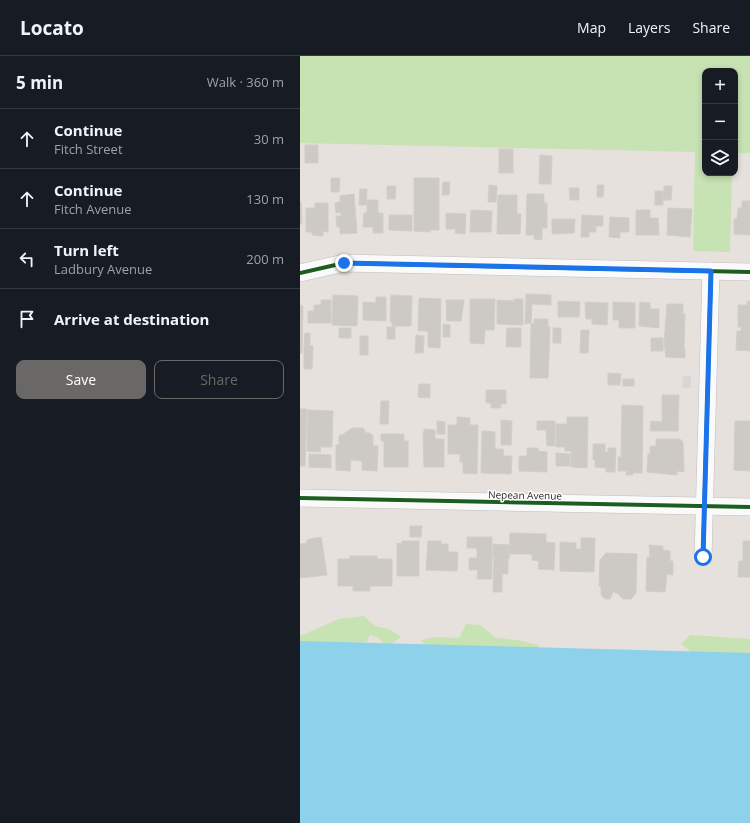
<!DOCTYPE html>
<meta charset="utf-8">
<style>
:root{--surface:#171b24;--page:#242831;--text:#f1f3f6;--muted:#9ea1a6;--line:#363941;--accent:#6a6866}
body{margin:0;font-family:"Open Sans",sans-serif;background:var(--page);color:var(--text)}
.controls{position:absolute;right:12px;top:12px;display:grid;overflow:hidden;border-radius:8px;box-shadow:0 2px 6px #0003}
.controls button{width:36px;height:36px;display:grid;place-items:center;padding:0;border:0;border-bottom:1px solid var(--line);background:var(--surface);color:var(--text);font:20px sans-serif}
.stop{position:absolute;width:12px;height:12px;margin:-9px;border:3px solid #1a73e8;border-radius:50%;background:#fff}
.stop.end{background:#1a73e8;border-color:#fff;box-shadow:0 1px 4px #0008}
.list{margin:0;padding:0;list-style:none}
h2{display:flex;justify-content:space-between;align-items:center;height:52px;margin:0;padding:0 16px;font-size:17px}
h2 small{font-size:13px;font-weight:400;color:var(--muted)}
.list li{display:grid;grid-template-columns:26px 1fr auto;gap:12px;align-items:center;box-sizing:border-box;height:60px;padding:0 16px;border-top:1px solid var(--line)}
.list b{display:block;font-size:15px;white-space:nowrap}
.list p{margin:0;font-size:13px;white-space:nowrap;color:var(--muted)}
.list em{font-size:13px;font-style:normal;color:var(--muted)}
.actions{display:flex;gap:8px;padding:12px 16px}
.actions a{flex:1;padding:9px 0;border:1px solid var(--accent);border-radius:8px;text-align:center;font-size:14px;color:var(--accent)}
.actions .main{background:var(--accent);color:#fff}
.icon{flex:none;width:22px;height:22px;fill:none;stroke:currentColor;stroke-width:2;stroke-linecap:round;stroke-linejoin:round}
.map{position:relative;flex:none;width:450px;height:767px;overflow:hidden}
header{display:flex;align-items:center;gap:24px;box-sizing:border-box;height:56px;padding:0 20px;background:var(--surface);border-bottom:1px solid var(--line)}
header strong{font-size:19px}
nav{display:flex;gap:22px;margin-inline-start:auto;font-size:14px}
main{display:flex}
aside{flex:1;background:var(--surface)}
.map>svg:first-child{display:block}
</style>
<header>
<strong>Locato</strong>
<nav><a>Map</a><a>Layers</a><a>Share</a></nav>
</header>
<main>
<aside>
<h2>5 min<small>Walk · 360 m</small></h2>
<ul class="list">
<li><svg class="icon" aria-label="ahead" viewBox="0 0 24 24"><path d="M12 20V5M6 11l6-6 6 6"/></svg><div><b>Continue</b><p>Fitch Street</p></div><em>30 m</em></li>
<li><svg class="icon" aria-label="ahead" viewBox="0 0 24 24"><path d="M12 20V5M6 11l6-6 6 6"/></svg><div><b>Continue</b><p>Fitch Avenue</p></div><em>130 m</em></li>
<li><svg class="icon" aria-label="left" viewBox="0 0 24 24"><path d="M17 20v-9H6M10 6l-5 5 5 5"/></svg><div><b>Turn left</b><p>Ladbury Avenue</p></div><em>200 m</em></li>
<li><svg class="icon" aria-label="arrive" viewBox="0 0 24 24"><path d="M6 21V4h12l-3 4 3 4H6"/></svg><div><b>Arrive at destination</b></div></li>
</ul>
<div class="actions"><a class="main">Save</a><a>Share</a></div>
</aside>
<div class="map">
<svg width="450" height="767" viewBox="0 0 450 767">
<rect width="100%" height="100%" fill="#e6e1dc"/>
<path fill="#d9d6d8" d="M383 320H391V332H382Z"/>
<g fill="#c7e2b3">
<path d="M0 0H450V97H435V15H405V117H432L430 196 393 195 395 96 0 87Z"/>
<path d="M64 560 75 570 89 573 101 581 86 591 79 582 70 579 67 586 0 590V580L39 563Z"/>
<path d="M166 568 180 569 196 582 217 584 238 589V594L127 593 121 584 134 581 159 582Z"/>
<path d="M390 579 450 583V602L393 597 381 588Z"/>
</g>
<path fill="#8dd2ea" d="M0 585 450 597V767H0Z"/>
<g fill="#cdcac6" stroke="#d1cdc8">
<rect x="5" y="89" width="13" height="18"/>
<rect x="199" y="93" width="14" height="24"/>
<path d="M240 99 252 100 251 128H239Z"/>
<path d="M31 122H40L39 136H31Z"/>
<path d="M114 122H139V174H130V176L114 175Z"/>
<path d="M143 126H150L149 139H142Z"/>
<path d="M189 129 197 130 196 146H188Z"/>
<path d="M297 129H304L303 141H297Z"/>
<path d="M87 130H96L95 143H87Z"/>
<path d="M364 130H372L371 144H363Z"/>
<path d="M269 132H279V144H270Z"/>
<path d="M60 133H67L66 149H59Z"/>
<rect x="355" y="135" width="8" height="14"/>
<path d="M54 138 57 177 40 178V171H37L36 160H41V156L36 157 35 147 40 146V140Z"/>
<path d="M227 138H244V147H247V172H242V184L234 183V179H226Z"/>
<path d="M198 139H217V158H221L220 178H197Z"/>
<path d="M67 144H78V157H83V177H73V171H63L64 157H67Z"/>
<path d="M442 145H450V179L434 178V163H437L438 152H442Z"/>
<path d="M0 146H1L2 168H0Z"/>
<path d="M15 147H28V176L23 175V180L12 179V176H6V152H15Z"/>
<path d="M368 152 392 153 390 181 367 179Z"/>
<path d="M171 154 192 155 191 176H170Z"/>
<path d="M336 154H350V162H358L359 179H336Z"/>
<path d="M146 157 166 158 165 178 155 177 156 173H146Z"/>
<path d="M89 159H112V175L89 174Z"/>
<path d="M282 159 303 160V170H296V176H289V181H281Z"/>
<path d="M310 161 329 162V176H320V182L309 181Z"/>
<path d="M252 163H275L274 177 252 178Z"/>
<path d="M226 238 251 239V249L232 248 231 267 225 268Z"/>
<path d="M33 239 58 240 57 270 32 269Z"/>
<path d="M91 239 112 240 111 270H92V266H90Z"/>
<path d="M76 241H86V265L63 264V246L76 247Z"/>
<path d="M119 242 141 243 140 292 128 291V275H118Z"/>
<path d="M170 243H195L194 274H185L184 288 170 287Z"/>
<path d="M214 243H223V269L197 268V244L214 245Z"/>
<path d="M21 244H31V267H8V255H14V249H21Z"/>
<path d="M146 244H164L161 265H147Z"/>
<path d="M258 245 280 246 279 261H258Z"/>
<path d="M447 245H450V295L436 294 437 275H441V271H438V249H447Z"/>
<path d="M285 246 308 247 307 269 292 268V263H286Z"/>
<path d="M313 246 335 247V272H319V264H313Z"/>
<path d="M340 246 350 247V253H359V272L339 270Z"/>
<path d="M367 248H383V258H385L384 293H385V302L366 301 364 287Z"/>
<path d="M0 249 3 250 2 297H0Z"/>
<path d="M234 263H248V271H250L248 322H230L231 267 234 268Z"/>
<path d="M143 268 150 269V281H143Z"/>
<rect x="87" y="271" width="8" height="12"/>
<rect x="39" y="272" width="12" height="10"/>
<path d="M207 272H221V291H206Z"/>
<rect x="253" y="272" width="8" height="15"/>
<path d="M281 274H289L288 297H280Z"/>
<path d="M5 277H10V289H4Z"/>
<path d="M116 279 124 280 123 297H115Z"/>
<rect x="60" y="280" width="8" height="19"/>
<rect x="351" y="282" width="12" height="13"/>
<path d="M4 289 13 290 12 313H4Z"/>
<path d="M308 317 321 318 320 329H308Z"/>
<rect x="323" y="323" width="11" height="7"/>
<path d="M119 328H130V342L118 341Z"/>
<path d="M186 334H206V348H201V352H191V347H186Z"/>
<path d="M362 339H379L378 375H350L351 365 362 366Z"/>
<path d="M81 345H89L88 368H80Z"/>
<path d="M322 349 343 350 342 417H333V419H326L327 415H318V401H321Z"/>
<path d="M0 353H7L5 410H0Z"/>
<path d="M8 354 33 355 32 391H20L21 396 7 395Z"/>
<path d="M157 361 170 362V369H178L177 418 163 417V406H160V398H148V369H157Z"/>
<path d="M267 361H288L287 412 271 411V395H265V391H256V368H267Z"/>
<path d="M201 364 212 365 211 389H201Z"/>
<path d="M137 365 145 366V378H137Z"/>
<path d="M237 365H255V390H247L246 374H237Z"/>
<path d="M435 365H450V415L434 414Z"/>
<path d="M52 372H63L66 377H70L73 380V390H78L77 415 62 414V405L51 404 50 415 36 414V389H39V379H42Z"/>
<path d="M124 373 135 374V383H144V411H124L123 377H124Z"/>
<path d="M182 375 195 376V393H203L204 400H212L211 418 181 417Z"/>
<path d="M81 378H104V385H108V411H84V385H81Z"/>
<path d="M356 383H380L383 386 384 416 377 415V419L347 416 348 398H350V390H356Z"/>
<path d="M293 388H305V396H308V392H316L315 416H306V412L295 411V404H293Z"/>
<path d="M227 392H238V395L247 396V416L219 415V400H227Z"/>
<path d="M256 397 270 398V410H256Z"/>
<path d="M9 398 31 399V412L9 411Z"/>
<path d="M110 470H122L121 481H110Z"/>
<path d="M210 477 246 478V486L255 487 254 514 238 513 239 505 232 504V498H209Z"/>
<path d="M21 481 27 519 0 522V488L7 487V484L10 483Z"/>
<path d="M167 481H192V523H177L178 514H169V502H177V492H167Z"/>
<path d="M281 482H295L294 516 260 515V486L276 487V493H281Z"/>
<path d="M102 485H119V520H97V487L102 488Z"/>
<path d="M128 485H141V488H148V496H158L157 515 126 514Z"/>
<path d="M443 485H450V521H438L439 505H443Z"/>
<path d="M193 488 210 489 209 503 193 502Z"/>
<path d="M349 489 363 490V494L370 495V505H373V519L367 518 365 536 346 535 347 501H350Z"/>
<path d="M306 497 337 498 336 537 331 543H323L317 537 313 536 310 543H305L301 539V530H299L300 504Z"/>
<path d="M50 500H77V503H92V530H70V535H53V530H38V503H50Z"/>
<path d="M194 502 208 503V518H202V536H193Z"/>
</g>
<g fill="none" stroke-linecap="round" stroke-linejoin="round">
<g stroke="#bfbdbe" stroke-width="18">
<g id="minor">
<path d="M0 217 44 207 450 216"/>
<path d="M0 442 450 451"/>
<path d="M403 501 411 215"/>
</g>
</g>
<use href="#minor" stroke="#fbfafa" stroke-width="17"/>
<g stroke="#fff" stroke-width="6">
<g id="cycleway">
<path d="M0 217 44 207 450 216"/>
<path d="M0 442 450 451"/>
<path d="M403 501 411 215"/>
</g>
</g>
<use href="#cycleway" stroke="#1b5e20" stroke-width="4"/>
</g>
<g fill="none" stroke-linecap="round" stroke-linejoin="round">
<path stroke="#1a73e8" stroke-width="5" d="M44 207 411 215 403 501"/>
</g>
<g text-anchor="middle" stroke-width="3" stroke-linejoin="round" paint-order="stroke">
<g font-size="10" fill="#272727" stroke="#fff">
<text transform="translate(225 439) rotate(1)" y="4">Nepean Avenue</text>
</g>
</g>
</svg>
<div class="controls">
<button>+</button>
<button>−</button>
<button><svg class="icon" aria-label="layers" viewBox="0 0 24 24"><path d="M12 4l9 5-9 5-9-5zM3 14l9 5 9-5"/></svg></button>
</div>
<div class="stop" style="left:403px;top:501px"></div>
<div class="stop end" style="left:44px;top:207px"></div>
</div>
</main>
